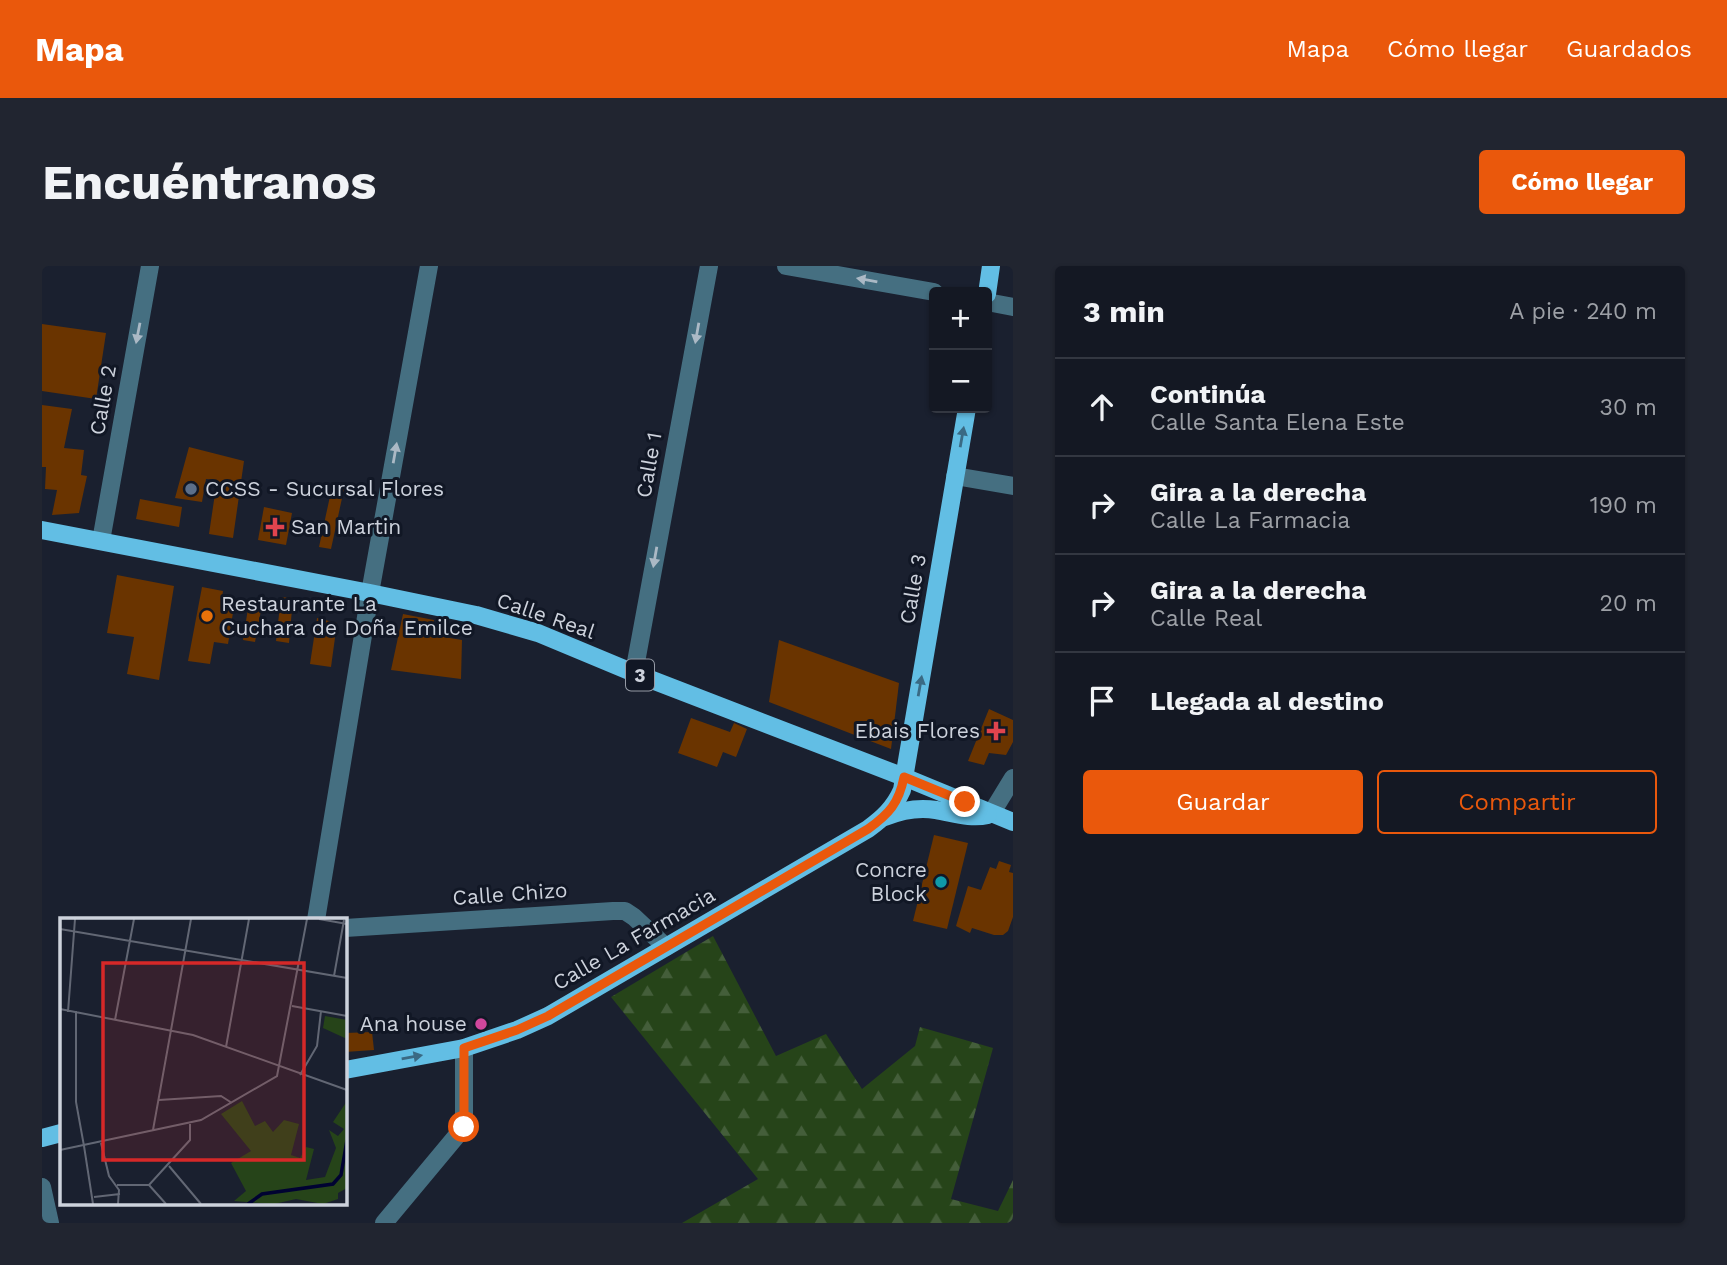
<!DOCTYPE html>
<html lang="es">
<meta charset="utf-8">
<style>
:root{--surface:#141823;--page:#212530;--text:#f1f3f6;--muted:#9da0a6;--line:#333741;--accent:#ea580c}
body{margin:0;font-family:"Work Sans",sans-serif;background:var(--page);color:var(--text)}
.controls{position:absolute;right:21px;top:21px;display:grid;overflow:hidden;border-radius:7px;box-shadow:0 2px 5px #0004}
.controls button{width:63px;height:63px;display:grid;place-items:center;padding:0;border:0;border-bottom:2px solid var(--line);background:var(--surface);color:var(--text);font:35px sans-serif}
.stop{position:absolute;width:21px;height:21px;margin:-16px;border:5px solid #ea580c;border-radius:50%;background:#fff}
.stop.end{background:#ea580c;border-color:#fff;box-shadow:0 2px 7px #0008}
.list{margin:0;padding:0;list-style:none}
h2{display:flex;justify-content:space-between;align-items:center;height:91px;margin:0;padding:0 28px;font-size:30px}
h2 small{font-size:23px;font-weight:400;color:var(--muted)}
.list li{display:grid;grid-template-columns:46px 1fr auto;gap:21px;align-items:center;box-sizing:border-box;height:98px;padding:0 28px;border-top:2px solid var(--line)}
.list b{display:block;font-size:26px;white-space:nowrap}
.list p{margin:0;font-size:23px;white-space:nowrap;color:var(--muted)}
.list em{font-size:23px;font-style:normal;color:var(--muted)}
.actions{display:flex;gap:14px;padding:21px 28px}
.actions a{flex:1;padding:16px 0;border:2px solid var(--accent);border-radius:7px;text-align:center;font-size:24px;color:var(--accent)}
.actions .main{background:var(--accent);color:#fff}
.icon{flex:none;width:38px;height:38px;fill:none;stroke:currentColor;stroke-width:2;stroke-linecap:round;stroke-linejoin:round}
.map{position:relative;flex:none;width:971px;height:957px;overflow:hidden;border-radius:7px}
header{display:flex;align-items:center;gap:42px;box-sizing:border-box;height:98px;padding:0 35px;background:var(--accent);color:#fff}
header strong{font-size:33px}
nav{display:flex;gap:38px;margin-inline-start:auto;font-size:24px}
.intro{display:flex;align-items:center;justify-content:space-between;box-sizing:border-box;height:168px;padding:0 42px}
h1{margin:0;font-size:49px}
.button{padding:18px 32px;border-radius:7px;background:var(--accent);color:#fff;font-size:24px;font-weight:700}
main{display:flex;gap:42px;padding:0 42px}
aside{flex:1;background:var(--surface);border-radius:7px;box-shadow:0 2px 5px #0004}
.map>svg:first-child{display:block}
</style>
<header>
<strong>Mapa</strong>
<nav><a>Mapa</a><a>Cómo llegar</a><a>Guardados</a></nav>
</header>
<div class="intro"><h1>Encuéntranos</h1><a class="button">Cómo llegar</a></div>
<main>
<div class="map">
<svg width="971" height="957" viewBox="0 0 971 957">
<defs>
<pattern id="forest-firs" width="22" height="20" patternUnits="userSpaceOnUse" patternTransform="scale(1.75)"><rect width="22" height="20" fill="#264419"/><path d="M5 1l3.5 6h-7zM16 11l3.5 6h-7z" fill="#445e3a"/></pattern>
</defs>
<rect width="100%" height="100%" fill="#1a202f"/>
<path fill="url(#forest-firs)" d="M671 670 734 790 784 768 820 823 873 780 878 761 951 782 909 933 956 945 971 914V957H640L716 913 569 731Z"/>
<g fill="#6a3400">
<path d="M0 58 64 67 54 133 0 125Z"/>
<path d="M0 139 30 143 22 182 42 184 39 209 45 210 37 247 10 249 15 224 3 223 4 201H0Z"/>
<path d="M147 181 202 195 191 272 167 268 175 214 164 213 160 236 133 232Z"/>
<path d="M290 221 302 223 289 283 277 281Z"/>
<path d="M98 233 140 241 137 261 94 253Z"/>
<path d="M222 241 250 247 244 279 216 274Z"/>
<path d="M75 309 132 320 117 414 85 408 92 371 65 367Z"/>
<path d="M160 321 181 325 180 331 193 334 186 378 172 376 168 398 146 395Z"/>
<path d="M239 331 251 332 247 377 234 375Z"/>
<path d="M207 336 220 339 213 376 201 374Z"/>
<path d="M361 348 392 354 390 369 420 374 419 413 349 404Z"/>
<path d="M275 352 295 357 289 401 268 398Z"/>
<path d="M737 374 857 417 849 483 727 436Z"/>
<path d="M947 443 971 454V476L964 489 947 487 942 499 926 495Z"/>
<path d="M649 452 688 466 692 457 705 463 694 491 681 486 675 501 636 487Z"/>
<path d="M892 569 926 577 905 663 871 655Z"/>
<path d="M957 595 969 599 967 606 971 607V651L966 665 961 669H952L930 662 928 667 914 660 926 620 939 624 948 601 954 603Z"/>
<path d="M330 766 332 784 303 786V767Z"/>
</g>
<g fill="none" stroke-linecap="round" stroke-linejoin="round">
<g stroke="#456f81" stroke-width="18">
<path d="M744 0 892 26"/>
<path d="M945 36 971 41"/>
<path d="M913 210 971 220"/>
<path d="M59 275 108 0"/>
<path d="M592 407 667 0"/>
<path d="M949 548 971 512"/>
<path d="M274 654 328 327 387 0"/>
<path d="M303 662 571 645H583L592 651 624 681"/>
<path d="M0 921 8 957"/>
<path d="M342 957 422 861V782"/>
</g>
<g stroke="#62bee4" stroke-width="18">
<path d="M945 28 949 0"/>
<path d="M0 264 328 327 434 349 496 367 592 407 862 511 971 556"/>
<path d="M843 551C860 544 876 541 894 544 912 547 928 553 946 549"/>
<path d="M303 804 422 782 475 764 506 750 826 563C841 552 852 542 860 524L925 142"/>
<path d="M0 872 19 867"/>
</g>
</g>
<defs><path id="oneway-solid" d="M-6-.8H1V-3.2L6.5 0L1 3.2V.8H-6Z" transform="scale(1.75)"/></defs>
<g fill="#abb9c5">
<use href="#oneway-solid" transform="translate(825 14) rotate(-170)"/>
<use href="#oneway-solid" transform="translate(96 67) rotate(101)"/>
<use href="#oneway-solid" transform="translate(655 67) rotate(100)"/>
<use href="#oneway-solid" transform="translate(353 187) rotate(-80)"/>
<use href="#oneway-solid" transform="translate(613 291) rotate(100)"/>
</g>
<g fill="#3a6a84">
<use href="#oneway-solid" transform="translate(920 171) rotate(-80)"/>
<use href="#oneway-solid" transform="translate(878 420) rotate(-80)"/>
<use href="#oneway-solid" transform="translate(370 791) rotate(-10)"/>
</g>
<g fill="none" stroke-linecap="round" stroke-linejoin="round">
<path stroke="#ea580c" stroke-width="9" d="M422 861V782L475 764 506 750 826 563C847 548 857 537 862 511L923 536"/>
</g>
<circle fill="#5c6f8a" stroke="#111725" stroke-width="2.5" cx="149" cy="223" r="7"/>
<g fill="#e0444e" stroke="#111725" stroke-width="2.5">
<path d="M229.5 250.5h7v7h7v7h-7v7h-7v-7h-7v-7h7z"/>
<path d="M950.5 454.5h7v7h7v7h-7v7h-7v-7h-7v-7h7z"/>
</g>
<circle fill="#e8710a" stroke="#111725" stroke-width="2.5" cx="165" cy="350" r="7"/>
<circle fill="#0f9aa8" stroke="#111725" stroke-width="2.5" cx="899" cy="616" r="7"/>
<circle fill="#d1479c" stroke="#111725" stroke-width="2.5" cx="439" cy="758" r="7"/>
<g text-anchor="middle" stroke-width="6" stroke-linejoin="round" paint-order="stroke">
<rect fill="#111725" stroke="#959aa5" stroke-width="2" x="584" y="393.5" width="28" height="31" rx="5"/>
<g font-size="19" font-weight="bold" fill="#cdd2dc">
<text x="598" y="416">3</text>
</g>
<g font-size="21" fill="#cdd2dc" stroke="#111725">
<text transform="translate(61 134) rotate(-80)" y="7">Calle 2</text>
<text transform="translate(607 199) rotate(-80)" y="7">Calle 1</text>
<text transform="translate(871 323) rotate(-80)" y="7">Calle 3</text>
<text transform="translate(504 350) rotate(19)" y="7">Calle Real</text>
<text transform="translate(468 628) rotate(-4)" y="7">Calle Chizo</text>
<text transform="translate(592 673) rotate(-30)" y="7">Calle La Farmacia</text>
</g>
<g font-size="21" fill="#cdd2dc" stroke="#111725" text-anchor="start">
<text x="163" y="230">CCSS - Sucursal Flores</text>
<text x="249" y="268">San Martin</text>
<text x="179" y="345">Restaurante La<tspan x="179" dy="24">Cuchara de Doña Emilce</tspan></text>
<text x="938" y="472" text-anchor="end">Ebais Flores</text>
<text x="885" y="611" text-anchor="end">Concre<tspan x="885" dy="24">Block</tspan></text>
<text x="425" y="765" text-anchor="end">Ana house</text>
</g>
</g>
<g transform="translate(18 652)">
<rect width="287" height="287" fill="#1a202f"/>
<path d="M182 183 195 208 205 203 213 214 224 202 239 206 231 237 240 240 246 229 254 231 246 262 265 259 276 230 269 212 278 218 284 211 273 204 287 183V270L278 275V281L263 286 236 281 214 286 174 283 186 273 171 245 191 233 161 196Z" fill="#264419"/>
<path d="M265 98 287 102V121L263 110Z" fill="#264419"/>
<path fill="none" stroke="#000232" stroke-width="3.5" d="M188 286 202 276 273 266 281 257 287 222"/>
<path fill="none" stroke="#626774" stroke-width="2" d="M259 1 287 6M0 11 287 60M274 58 284 2M232 88 287 98M0 91 133 117 287 172M16 93V184L24 228M8 94 15 1M55 102 74 1M166 129 189 1M240 157 257 128 261 93M99 182 161 178 172 185M93 212 131 1M41 225 49 258 59 272 58 286M24 228 33 286M0 232 141 202 217 158 247 1M109 248 141 286M57 267H89L130 222V206M89 267 106 286M34 279 60 276"/>
<path fill="#d62828" fill-opacity="0.15" stroke="#d62828" stroke-width="3.5" d="M43 45H244V242H43Z"/>
<rect width="287" height="287" fill="none" stroke="#cdd2dc" stroke-width="3.5"/>
</g>
</svg>
<div class="controls">
<button>+</button>
<button>−</button>
</div>
<div class="stop" style="left:422px;top:861px"></div>
<div class="stop end" style="left:923px;top:536px"></div>
</div>
<aside>
<h2>3 min<small>A pie · 240 m</small></h2>
<ul class="list">
<li><svg class="icon" aria-label="ahead" viewBox="0 0 24 24"><path d="M12 20V5M6 11l6-6 6 6"/></svg><div><b>Continúa</b><p>Calle Santa Elena Este</p></div><em>30 m</em></li>
<li><svg class="icon" aria-label="right" viewBox="0 0 24 24"><path d="M7 20v-9h11M14 6l5 5-5 5"/></svg><div><b>Gira a la derecha</b><p>Calle La Farmacia</p></div><em>190 m</em></li>
<li><svg class="icon" aria-label="right" viewBox="0 0 24 24"><path d="M7 20v-9h11M14 6l5 5-5 5"/></svg><div><b>Gira a la derecha</b><p>Calle Real</p></div><em>20 m</em></li>
<li><svg class="icon" aria-label="arrive" viewBox="0 0 24 24"><path d="M6 21V4h12l-3 4 3 4H6"/></svg><div><b>Llegada al destino</b></div></li>
</ul>
<div class="actions"><a class="main">Guardar</a><a>Compartir</a></div>
</aside>
</main>
